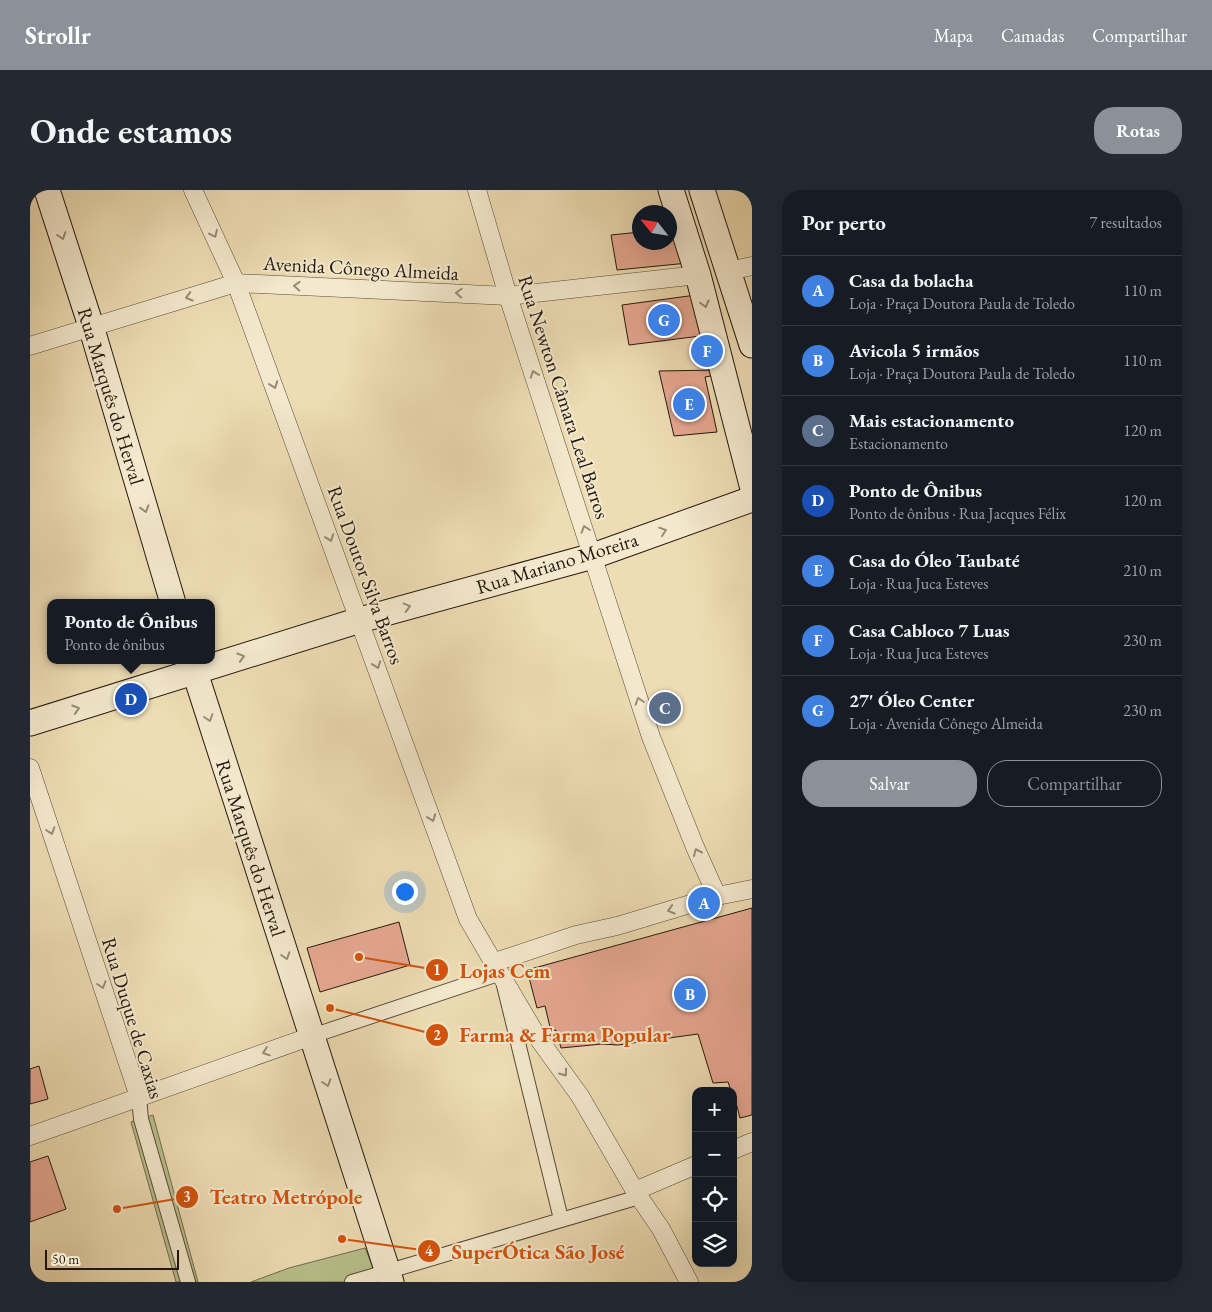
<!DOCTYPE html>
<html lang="pt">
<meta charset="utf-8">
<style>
:root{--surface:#171b24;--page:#242831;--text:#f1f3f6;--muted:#9ea1a6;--line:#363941;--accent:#8c9099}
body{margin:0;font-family:"EB Garamond",serif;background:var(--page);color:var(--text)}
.controls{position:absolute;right:15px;bottom:15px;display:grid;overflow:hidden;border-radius:10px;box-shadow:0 5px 20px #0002}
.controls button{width:45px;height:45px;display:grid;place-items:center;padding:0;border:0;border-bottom:1px solid var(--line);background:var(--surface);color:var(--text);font:25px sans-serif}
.compass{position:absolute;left:602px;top:15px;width:45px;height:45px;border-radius:50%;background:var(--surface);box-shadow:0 5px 20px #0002;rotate:300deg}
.scale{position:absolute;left:15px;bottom:12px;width:134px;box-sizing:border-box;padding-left:5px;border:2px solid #25190f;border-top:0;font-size:14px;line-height:18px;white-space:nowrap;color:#25190f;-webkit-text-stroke:4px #f4e9ce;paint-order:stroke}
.you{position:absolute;left:374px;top:701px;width:18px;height:18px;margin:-12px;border:4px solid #fff;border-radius:50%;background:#1a73e8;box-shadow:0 0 0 8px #1a73e833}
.badge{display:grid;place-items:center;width:32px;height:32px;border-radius:50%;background:var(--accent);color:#fff;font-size:16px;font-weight:700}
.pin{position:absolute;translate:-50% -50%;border:2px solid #fff;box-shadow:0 1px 5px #0006}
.popup{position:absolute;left:17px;top:409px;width:168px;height:65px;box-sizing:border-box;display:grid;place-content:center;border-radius:10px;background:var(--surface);filter:drop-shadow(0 1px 4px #0005);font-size:16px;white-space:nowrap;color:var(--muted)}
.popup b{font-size:19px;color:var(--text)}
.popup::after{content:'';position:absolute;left:50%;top:100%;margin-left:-10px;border:10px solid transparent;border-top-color:var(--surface)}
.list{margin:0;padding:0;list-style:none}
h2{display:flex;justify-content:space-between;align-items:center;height:65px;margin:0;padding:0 20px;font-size:21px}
h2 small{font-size:16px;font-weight:400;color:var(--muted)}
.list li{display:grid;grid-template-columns:32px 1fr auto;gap:15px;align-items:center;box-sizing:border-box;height:70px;padding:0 20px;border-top:1px solid var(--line)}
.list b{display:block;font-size:19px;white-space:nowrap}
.list p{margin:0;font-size:16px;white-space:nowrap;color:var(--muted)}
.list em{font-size:16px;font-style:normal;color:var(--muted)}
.actions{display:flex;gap:10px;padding:15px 20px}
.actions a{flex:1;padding:11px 0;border:1px solid var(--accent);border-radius:20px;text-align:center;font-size:18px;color:var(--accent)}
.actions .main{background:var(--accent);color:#fff}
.icon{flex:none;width:28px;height:28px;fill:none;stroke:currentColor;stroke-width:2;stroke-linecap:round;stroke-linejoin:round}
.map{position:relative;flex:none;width:722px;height:1092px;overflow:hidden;border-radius:20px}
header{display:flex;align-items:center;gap:30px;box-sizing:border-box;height:70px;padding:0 25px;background:var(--accent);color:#fff}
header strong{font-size:24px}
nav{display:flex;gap:28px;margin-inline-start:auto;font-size:18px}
.intro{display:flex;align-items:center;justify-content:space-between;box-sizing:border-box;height:120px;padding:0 30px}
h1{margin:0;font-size:35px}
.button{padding:12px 22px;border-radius:20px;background:var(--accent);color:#fff;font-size:18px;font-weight:700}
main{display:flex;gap:30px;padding:0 30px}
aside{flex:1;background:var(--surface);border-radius:20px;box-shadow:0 5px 20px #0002}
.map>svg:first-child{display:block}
</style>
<header>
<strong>Strollr</strong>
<nav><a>Mapa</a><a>Camadas</a><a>Compartilhar</a></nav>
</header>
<div class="intro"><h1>Onde estamos</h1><a class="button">Rotas</a></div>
<main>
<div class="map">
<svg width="722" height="1092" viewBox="0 0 722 1092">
<rect width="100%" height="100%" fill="#eeddb4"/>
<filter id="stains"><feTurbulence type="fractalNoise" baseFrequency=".004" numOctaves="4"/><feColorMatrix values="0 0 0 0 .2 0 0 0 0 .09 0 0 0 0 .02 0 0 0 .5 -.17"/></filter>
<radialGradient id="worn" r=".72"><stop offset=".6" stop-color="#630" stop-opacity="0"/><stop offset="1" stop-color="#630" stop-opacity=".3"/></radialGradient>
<g fill="#b9c08c" stroke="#6f6c4e">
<path d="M123 925 168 1092H146L101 932Z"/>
<path d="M335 1058 349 1092H221L259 1078Z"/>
</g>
<g fill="#e6a892" stroke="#25190f">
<path d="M645 38 658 73 587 80 581 45 610 42V52H640V39Z"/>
<path d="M666 105 678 145 599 155 592 115Z"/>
<path d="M684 151 688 170 670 174 665 153Z"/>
<path d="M687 180 686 185 675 187 687 242 644 246 629 181Z"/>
<path d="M722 718V925L710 928 703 901H701L698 892 683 893 668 844 588 855 572 854 531 858 526 840 521 841 515 816 507 818 497 780Z"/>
<path d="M369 732 380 775 290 802 277 758Z"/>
<path d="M9 876 18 909 0 914V879Z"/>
<path d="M18 966 36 1019 0 1032V972Z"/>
</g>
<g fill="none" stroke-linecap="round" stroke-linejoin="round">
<g stroke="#574a38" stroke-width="16">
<g id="pedestrian">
<path d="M282 846 471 783 531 1029"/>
<path d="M109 907 111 929 158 1092"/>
<path d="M322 1092 609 1007"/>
</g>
</g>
<g stroke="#574a38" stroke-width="19">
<g id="minor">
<path d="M163 0 206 93 438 729 508 848 550 906 605 1001 631 1039 659 1092"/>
<path d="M447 0 478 106 621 547 665 657 687 706"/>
<path d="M698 81 722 76"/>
<path d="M0 156 206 93 478 106 668 85"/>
<path d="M0 578 109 907"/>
<path d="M465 772 546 745 587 736 687 706 722 699"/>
<path d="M0 946 282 846"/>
<path d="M703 960 722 952"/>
<path d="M605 1001 666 975"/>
</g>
</g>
<g stroke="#25190f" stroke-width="27">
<g id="secondary">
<path d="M17 0 61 136 143 413"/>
<path d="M641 0 668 85 722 295"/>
<path d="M672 0 722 155"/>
<path d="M161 470 361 1092"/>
<path d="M0 533 330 430 563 366 722 309"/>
</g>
</g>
<use href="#pedestrian" stroke="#f4e9ce" stroke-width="14"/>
<use href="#minor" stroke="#f4e9ce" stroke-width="18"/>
<use href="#secondary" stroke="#f4e9ce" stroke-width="25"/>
</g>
<defs><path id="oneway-chevron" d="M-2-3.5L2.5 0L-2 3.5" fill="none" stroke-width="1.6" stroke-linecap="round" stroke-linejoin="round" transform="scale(1.25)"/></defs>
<g stroke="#978b78">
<use href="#oneway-chevron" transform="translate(184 44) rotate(65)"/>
<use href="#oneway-chevron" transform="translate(32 46) rotate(72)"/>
<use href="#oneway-chevron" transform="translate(267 96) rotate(-177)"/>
<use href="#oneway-chevron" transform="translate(429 103) rotate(-177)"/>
<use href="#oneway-chevron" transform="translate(159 107) rotate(164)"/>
<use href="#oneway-chevron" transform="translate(675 114) rotate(75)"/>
<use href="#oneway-chevron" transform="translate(504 184) rotate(-109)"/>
<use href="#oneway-chevron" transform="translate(244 195) rotate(70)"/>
<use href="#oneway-chevron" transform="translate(115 319) rotate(73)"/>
<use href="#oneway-chevron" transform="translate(555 339) rotate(-108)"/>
<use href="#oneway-chevron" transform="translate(633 341) rotate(-19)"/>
<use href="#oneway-chevron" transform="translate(300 348) rotate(70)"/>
<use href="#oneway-chevron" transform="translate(377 417) rotate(-15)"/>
<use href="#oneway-chevron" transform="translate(211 467) rotate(-17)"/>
<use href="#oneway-chevron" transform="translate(347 475) rotate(70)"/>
<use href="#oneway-chevron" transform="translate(609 511) rotate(-108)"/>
<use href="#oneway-chevron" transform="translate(46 519) rotate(-17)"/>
<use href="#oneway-chevron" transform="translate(179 528) rotate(72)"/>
<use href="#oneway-chevron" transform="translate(402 628) rotate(70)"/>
<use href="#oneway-chevron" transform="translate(21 641) rotate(72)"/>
<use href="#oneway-chevron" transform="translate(667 662) rotate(-114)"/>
<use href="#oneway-chevron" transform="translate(641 720) rotate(164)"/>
<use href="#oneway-chevron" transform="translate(256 766) rotate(72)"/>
<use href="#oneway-chevron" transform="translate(72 795) rotate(72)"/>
<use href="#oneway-chevron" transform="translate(236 862) rotate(161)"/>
<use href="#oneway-chevron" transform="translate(534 883) rotate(54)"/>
<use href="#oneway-chevron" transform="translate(297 893) rotate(72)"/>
</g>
<g text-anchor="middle" stroke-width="4" stroke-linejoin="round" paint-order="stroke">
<g font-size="20" fill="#25190f" stroke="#f4e9ce">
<text transform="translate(331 78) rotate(3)" y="7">Avenida Cônego Almeida</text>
<text transform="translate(81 206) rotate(73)" y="7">Rua Marquês do Herval</text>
<text transform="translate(534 207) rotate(72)" y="7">Rua Newton Câmara Leal Barros</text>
<text transform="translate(527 373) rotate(-17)" y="7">Rua Mariano Moreira</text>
<text transform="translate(336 385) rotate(70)" y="7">Rua Doutor Silva Barros</text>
<text transform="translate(221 658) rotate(72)" y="7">Rua Marquês do Herval</text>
<text transform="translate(103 828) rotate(73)" y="7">Rua Duque de Caxias</text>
</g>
</g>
<path fill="none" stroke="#d4530c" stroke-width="2" d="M329 767L407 780M300 818L407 845M87 1019L157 1007M312 1049L399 1061"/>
<g fill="#d4530c" stroke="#f4e9ce" stroke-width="2">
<circle cx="329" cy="767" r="5"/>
<circle cx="300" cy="818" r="5"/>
<circle cx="87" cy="1019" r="5"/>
<circle cx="312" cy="1049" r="5"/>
<circle cx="407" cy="780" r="12"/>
<circle cx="407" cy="845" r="12"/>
<circle cx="157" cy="1007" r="12"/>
<circle cx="399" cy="1061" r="12"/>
</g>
<g font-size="15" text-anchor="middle" font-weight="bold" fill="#fff">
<text x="407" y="785">1</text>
<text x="407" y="850">2</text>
<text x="157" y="1012">3</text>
<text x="399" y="1066">4</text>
</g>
<g font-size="21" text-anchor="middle" font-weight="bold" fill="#d4530c" stroke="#f4e9ce" stroke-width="4" stroke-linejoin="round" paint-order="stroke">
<text x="475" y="788">Lojas Cem</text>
<text x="535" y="852">Farma &amp; Farma Popular</text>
<text x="256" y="1014">Teatro Metrópole</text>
<text x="508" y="1069">SuperÓtica São José</text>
</g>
<rect width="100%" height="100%" filter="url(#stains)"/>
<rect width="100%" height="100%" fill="url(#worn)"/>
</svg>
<div class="controls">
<button>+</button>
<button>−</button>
<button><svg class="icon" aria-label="locate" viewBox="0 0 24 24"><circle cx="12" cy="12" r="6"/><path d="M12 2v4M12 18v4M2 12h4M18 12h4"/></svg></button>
<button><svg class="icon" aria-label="layers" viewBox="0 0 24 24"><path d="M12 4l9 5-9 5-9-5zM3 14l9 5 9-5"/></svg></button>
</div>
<svg class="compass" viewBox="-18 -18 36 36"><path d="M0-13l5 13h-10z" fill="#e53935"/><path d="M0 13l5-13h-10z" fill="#9ea1a6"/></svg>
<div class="scale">50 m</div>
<div class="you"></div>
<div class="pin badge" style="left:674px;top:713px;background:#3f7fe0">A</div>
<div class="pin badge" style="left:660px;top:804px;background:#3f7fe0">B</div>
<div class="pin badge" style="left:635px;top:518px;background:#5c6f8a">C</div>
<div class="pin badge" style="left:101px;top:509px;background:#1a4fb4">D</div>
<div class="popup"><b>Ponto de Ônibus</b>Ponto de ônibus</div>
<div class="pin badge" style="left:659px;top:214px;background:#3f7fe0">E</div>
<div class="pin badge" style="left:677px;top:161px;background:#3f7fe0">F</div>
<div class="pin badge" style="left:634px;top:130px;background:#3f7fe0">G</div>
</div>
<aside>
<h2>Por perto<small>7 resultados</small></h2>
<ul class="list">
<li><span class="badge" style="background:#3f7fe0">A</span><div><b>Casa da bolacha</b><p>Loja · Praça Doutora Paula de Toledo</p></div><em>110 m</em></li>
<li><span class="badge" style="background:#3f7fe0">B</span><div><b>Avicola 5 irmãos</b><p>Loja · Praça Doutora Paula de Toledo</p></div><em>110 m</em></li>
<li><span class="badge" style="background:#5c6f8a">C</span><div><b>Mais estacionamento</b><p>Estacionamento</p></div><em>120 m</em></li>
<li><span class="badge" style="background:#1a4fb4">D</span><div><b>Ponto de Ônibus</b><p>Ponto de ônibus · Rua Jacques Félix</p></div><em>120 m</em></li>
<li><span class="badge" style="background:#3f7fe0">E</span><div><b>Casa do Óleo Taubaté</b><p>Loja · Rua Juca Esteves</p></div><em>210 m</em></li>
<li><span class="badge" style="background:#3f7fe0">F</span><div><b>Casa Cabloco 7 Luas</b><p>Loja · Rua Juca Esteves</p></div><em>230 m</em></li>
<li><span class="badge" style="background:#3f7fe0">G</span><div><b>27' Óleo Center</b><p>Loja · Avenida Cônego Almeida</p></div><em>230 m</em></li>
</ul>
<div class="actions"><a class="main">Salvar</a><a>Compartilhar</a></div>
</aside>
</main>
